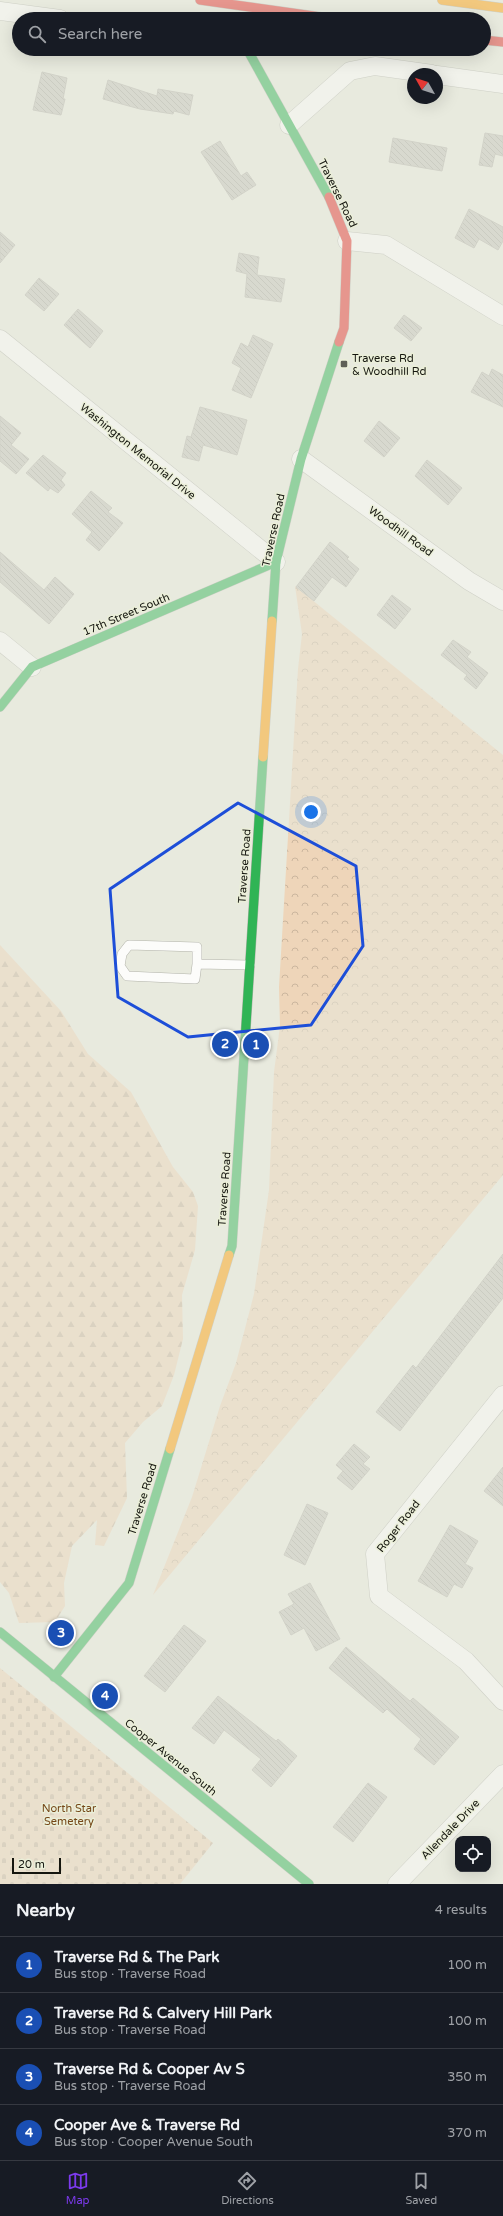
<!DOCTYPE html>
<meta charset="utf-8">
<style>
:root{--surface:#171b24;--page:#242831;--text:#f1f3f6;--muted:#9ea1a6;--line:#363941;--accent:#7c3aed}
body{margin:0;font-family:"Varela Round",sans-serif;background:var(--page);color:var(--text)}
.controls{position:absolute;right:12px;bottom:12px;display:grid;overflow:hidden;border-radius:8px;box-shadow:0 4px 16px #0002}
.controls button{width:36px;height:36px;display:grid;place-items:center;padding:0;border:0;border-bottom:1px solid var(--line);background:var(--surface);color:var(--text);font:20px sans-serif}
.compass{position:absolute;left:407px;top:68px;width:36px;height:36px;border-radius:50%;background:var(--surface);box-shadow:0 4px 16px #0002;rotate:309deg}
.scale{position:absolute;left:12px;bottom:10px;width:49px;box-sizing:border-box;padding-left:4px;border:2px solid #15160f;border-top:0;font-size:11px;line-height:14px;white-space:nowrap;color:#15160f;-webkit-text-stroke:3px #ebefd9;paint-order:stroke}
.you{position:absolute;left:311px;top:812px;width:14px;height:14px;margin:-10px;border:3px solid #fff;border-radius:50%;background:#1a73e8;box-shadow:0 0 0 6px #1a73e833}
.badge{display:grid;place-items:center;width:26px;height:26px;border-radius:50%;background:var(--accent);color:#fff;font-size:13px;font-weight:700}
.pin{position:absolute;translate:-50% -50%;border:2px solid #fff;box-shadow:0 1px 4px #0006}
.list{margin:0;padding:0;list-style:none}
h2{display:flex;justify-content:space-between;align-items:center;height:52px;margin:0;padding:0 16px;font-size:17px}
h2 small{font-size:13px;font-weight:400;color:var(--muted)}
.list li{display:grid;grid-template-columns:26px 1fr auto;gap:12px;align-items:center;box-sizing:border-box;height:56px;padding:0 16px;border-top:1px solid var(--line)}
.list b{display:block;font-size:15px;white-space:nowrap}
.list p{margin:0;font-size:13px;white-space:nowrap;color:var(--muted)}
.list em{font-size:13px;font-style:normal;color:var(--muted)}
.icon{flex:none;width:22px;height:22px;fill:none;stroke:currentColor;stroke-width:2;stroke-linecap:round;stroke-linejoin:round}
.map{position:relative;flex:none;width:503px;height:1884px;overflow:hidden}
.search{position:absolute;background:var(--surface);box-shadow:0 4px 16px #0002;left:12px;right:12px;top:12px;height:44px;display:flex;align-items:center;gap:10px;box-sizing:border-box;padding:0 14px;border-radius:22px;color:var(--muted);font-size:15px}
.sheet{height:276px;background:var(--surface)}
nav{display:flex;justify-content:space-around;align-items:center;box-sizing:border-box;height:56px;border-top:1px solid var(--line);background:var(--surface);font-size:11px;color:var(--muted)}
nav a{display:grid;justify-items:center;gap:2px}
nav .on{color:var(--accent)}
.map>svg:first-child{display:block}
</style>
<div class="map">
<svg width="503" height="1884" viewBox="0 0 503 1884">
<defs>
<pattern id="forest-firs" width="22" height="20" patternUnits="userSpaceOnUse"><rect width="22" height="20" fill="#eed5b9"/><path d="M5 1l3.5 6h-7zM16 11l3.5 6h-7z" fill="#cbb69e"/></pattern>
<pattern id="cemetery-stones" width="16" height="16" patternUnits="userSpaceOnUse"><rect width="16" height="16" fill="#eed5b9"/><path d="M2 7V4a2 2 0 0 1 4 0v3zM10 15v-3a2 2 0 0 1 4 0v3z" fill="#cbb69e"/></pattern>
<pattern id="park-crowns" width="20" height="18" patternUnits="userSpaceOnUse"><rect width="20" height="18" fill="#eed5b9"/><path d="M2 6a3 3 0 1 1 6 0M12 15a3 3 0 1 1 6 0" fill="none" stroke="#cbb69e"/></pattern>
<pattern id="building-back-hatch" width="6" height="6" patternUnits="userSpaceOnUse"><rect width="6" height="6" fill="#c6c6bc"/><path d="M-1 5l2 2M0 0l6 6M5-1l2 2" fill="none" stroke="#a9a9a0"/></pattern>
</defs>
<rect width="100%" height="100%" fill="#e8eade"/>
<path fill="url(#forest-firs)" d="M0 945 61 1011 88 1054 131 1092 173 1167 193 1192 198 1206 195 1250 182 1295 183 1339 174 1375 162 1406 143 1422 125 1443 127 1498 104 1546 95 1545 97 1520 72 1546 64 1583 65 1606 55 1622 19 1623 9 1593 0 1582Z"/>
<path fill="url(#cemetery-stones)" d="M0 1668 213 1843 180 1884H0Z"/>
<path fill="url(#park-crowns)" d="M295 586 503 755V1175L153 1595 192 1497 220 1406 236 1363 254 1294 269 1190 274 1072 280 1026 279 987 298 669 302 634Z"/>
<g fill="url(#building-back-hatch)" stroke="#b8b7ae">
<path d="M42 72 67 78 63 99H65L61 115 33 110Z"/>
<path d="M108 80 157 96 158 89 193 95 189 115 174 111 173 114 140 109 103 99Z"/>
<path d="M485 133 503 136V156L495 154 492 167 479 165Z"/>
<path d="M393 138 447 148 442 171 389 162Z"/>
<path d="M220 141 241 176 247 172 256 185 232 200 201 152Z"/>
<path d="M469 209 503 227V241L498 250 479 239 474 248 455 238Z"/>
<path d="M0 232 15 245 0 263Z"/>
<path d="M239 253 259 257 257 275 285 279 281 302 245 297 247 274 236 271Z"/>
<path d="M39 278 59 294 44 311 25 295Z"/>
<path d="M78 309 103 331 90 348 64 325Z"/>
<path d="M404 315 422 328 411 341 394 328Z"/>
<path d="M253 335 273 344 251 398 232 390 241 368 232 363 241 343 248 347Z"/>
<path d="M492 369 503 375V407L471 392 482 372 489 376Z"/>
<path d="M200 407 247 420 237 455 203 445 199 461 182 457 187 436 191 437Z"/>
<path d="M0 416 21 433 11 445 29 459 16 474 0 461Z"/>
<path d="M379 421 400 438 384 457 364 441Z"/>
<path d="M43 455 66 473 61 480 65 485 58 493 50 488 48 491 26 473Z"/>
<path d="M427 460 462 488 448 505 415 476Z"/>
<path d="M91 491 112 508 108 512 123 523 99 551 86 540 92 532 72 514Z"/>
<path d="M330 542 349 557 347 559 359 569 346 587 332 577 314 601 296 587Z"/>
<path d="M0 552 44 590 55 577 74 594 49 624 0 582Z"/>
<path d="M392 595 411 609 395 629 377 615Z"/>
<path d="M453 640 471 652 467 657 488 673 476 689 464 679 467 675 441 655Z"/>
<path d="M503 1254V1298L400 1431 376 1412 413 1365 416 1368Z"/>
<path d="M354 1444 370 1457 363 1464 370 1469 352 1490 337 1478 343 1471 336 1465Z"/>
<path d="M503 1467V1506L484 1491Z"/>
<path d="M307 1504 328 1513 305 1565 284 1555Z"/>
<path d="M450 1525 478 1541 465 1564 473 1568 462 1588 454 1584 447 1597 418 1581Z"/>
<path d="M310 1583 340 1639 316 1651 304 1628 291 1635 279 1612 294 1604 288 1594Z"/>
<path d="M184 1625 206 1641 165 1692 144 1676Z"/>
<path d="M346 1647 410 1701 413 1698 459 1737 434 1765 414 1749 421 1739 387 1709 383 1713 329 1668Z"/>
<path d="M218 1696 276 1741 278 1739 297 1756 271 1787 252 1770 261 1759 224 1730 214 1744 192 1728Z"/>
<path d="M368 1783 387 1797 353 1842 333 1827Z"/>
</g>
<g fill="none" stroke-linecap="round" stroke-linejoin="round">
<g stroke="#b2b3aa" stroke-width="10">
<path id="lane" d="M197 964V947L129 945 122 954 120 966 127 976 195 979 197 964 250 965"/>
</g>
<g stroke="#b2b3aa" stroke-width="19">
<g id="street">
<path d="M0 11 60 19"/>
<path d="M437 75 503 84"/>
<path d="M289 125 350 71 375 66 432 74"/>
<path d="M347 241 386 245 503 316"/>
<path d="M0 339 276 562"/>
<path d="M301 459 469 581 503 601"/>
<path d="M0 641 32 667"/>
<path d="M503 1395 375 1554 379 1596 466 1661 503 1701"/>
<path d="M397 1884 503 1774"/>
</g>
</g>
<g stroke="#b2b3aa" stroke-width="10">
<g id="fast">
<path d="M247 49 329 197"/>
<path d="M272 621 276 562 301 459 339 342"/>
<path d="M0 707 32 667 276 562"/>
<path d="M229 1255 232 1246 263 757"/>
<path d="M0 1632 309 1884"/>
<path d="M54 1677 129 1583 170 1449"/>
</g>
</g>
<g stroke="#b2b3aa" stroke-width="10">
<g id="slow">
<path d="M442 0 503 8"/>
<path d="M263 757 272 621"/>
<path d="M170 1449 229 1255"/>
</g>
</g>
<g stroke="#b2b3aa" stroke-width="10">
<g id="jam">
<path d="M200 0 335 19"/>
<path d="M484 40 503 42"/>
<path d="M329 197 347 241 344 328 339 342"/>
</g>
</g>
<use href="#lane" stroke="#fcfcfa" stroke-width="9"/>
<use href="#street" stroke="#fcfcfa" stroke-width="18"/>
<use href="#fast" stroke="#30b455" stroke-width="9"/>
<use href="#slow" stroke="#ff9f0a" stroke-width="9"/>
<use href="#jam" stroke="#e5322d" stroke-width="9"/>
</g>
<path d="M0 0H503V1884H0ZM238 803 356 866 363 946 311 1025 188 1037 118 997 110 889Z" fill="#e8eade" fill-opacity=".55" fill-rule="evenodd"/>
<path fill="none" stroke="#1d4ed8" stroke-width="3" stroke-linejoin="round" d="M238 803 356 866 363 946 311 1025 188 1037 118 997 110 889Z"/>
<rect fill="#5f6057" stroke="#ebefd9" stroke-width="1.5" x="340" y="360" width="8" height="8" rx="2"/>
<g text-anchor="middle" stroke-width="3" stroke-linejoin="round" paint-order="stroke">
<g font-size="11" fill="#15160f" stroke="#ebefd9">
<text transform="translate(338 193) rotate(64)" y="4">Traverse Road</text>
<text transform="translate(138 451) rotate(39)" y="4">Washington Memorial Drive</text>
<text transform="translate(273 530) rotate(-78)" y="4">Traverse Road</text>
<text transform="translate(401 531) rotate(36)" y="4">Woodhill Road</text>
<text transform="translate(126 614) rotate(-23)" y="4">17th Street South</text>
<text transform="translate(244 866) rotate(-86)" y="4">Traverse Road</text>
<text transform="translate(224 1189) rotate(-86)" y="4">Traverse Road</text>
<text transform="translate(142 1499) rotate(-73)" y="4">Traverse Road</text>
<text transform="translate(398 1526) rotate(-52)" y="4">Roger Road</text>
<text transform="translate(171 1757) rotate(39)" y="4">Cooper Avenue South</text>
<text transform="translate(450 1829) rotate(-46)" y="4">Allendale Drive</text>
</g>
<g font-size="11" fill="#15160f" stroke="#ebefd9" text-anchor="start">
<text x="352" y="362">Traverse Rd<tspan x="352" dy="13">&amp; Woodhill Rd</tspan></text>
</g>
<g font-size="11" fill="#754717" stroke="#ebefd9">
<text x="69" y="1812">North Star<tspan x="69" dy="13">Semetery</tspan></text>
</g>
</g>
</svg>
<div class="controls">
<button><svg class="icon" aria-label="locate" viewBox="0 0 24 24"><circle cx="12" cy="12" r="6"/><path d="M12 2v4M12 18v4M2 12h4M18 12h4"/></svg></button>
</div>
<svg class="compass" viewBox="-18 -18 36 36"><path d="M0-13l5 13h-10z" fill="#e53935"/><path d="M0 13l5-13h-10z" fill="#9ea1a6"/></svg>
<div class="scale">20 m</div>
<div class="you"></div>
<div class="pin badge" style="left:256px;top:1045px;background:#1a4fb4">1</div>
<div class="pin badge" style="left:225px;top:1044px;background:#1a4fb4">2</div>
<div class="pin badge" style="left:61px;top:1633px;background:#1a4fb4">3</div>
<div class="pin badge" style="left:105px;top:1696px;background:#1a4fb4">4</div>
<div class="search"><svg class="icon" aria-label="search" viewBox="0 0 24 24"><circle cx="10" cy="10" r="6"/><path d="M15 15l6 6"/></svg>Search here</div>
</div>
<section class="sheet">
<h2>Nearby<small>4 results</small></h2>
<ul class="list">
<li><span class="badge" style="background:#1a4fb4">1</span><div><b>Traverse Rd &amp; The Park</b><p>Bus stop · Traverse Road</p></div><em>100 m</em></li>
<li><span class="badge" style="background:#1a4fb4">2</span><div><b>Traverse Rd &amp; Calvery Hill Park</b><p>Bus stop · Traverse Road</p></div><em>100 m</em></li>
<li><span class="badge" style="background:#1a4fb4">3</span><div><b>Traverse Rd &amp; Cooper Av S</b><p>Bus stop · Traverse Road</p></div><em>350 m</em></li>
<li><span class="badge" style="background:#1a4fb4">4</span><div><b>Cooper Ave &amp; Traverse Rd</b><p>Bus stop · Cooper Avenue South</p></div><em>370 m</em></li>
</ul>
</section>
<nav>
<a class="on"><svg class="icon" aria-label="map" viewBox="0 0 24 24"><path d="M3 6l6-2 6 2 6-2v14l-6 2-6-2-6 2zM9 4v14M15 6v14"/></svg>Map</a>
<a><svg class="icon" aria-label="directions" viewBox="0 0 24 24"><path d="M12 3l9 9-9 9-9-9zM9 14v-3h6M13 9l2 2-2 2"/></svg>Directions</a>
<a><svg class="icon" aria-label="saved" viewBox="0 0 24 24"><path d="M7 4h10v16l-5-4-5 4z"/></svg>Saved</a>
</nav>
